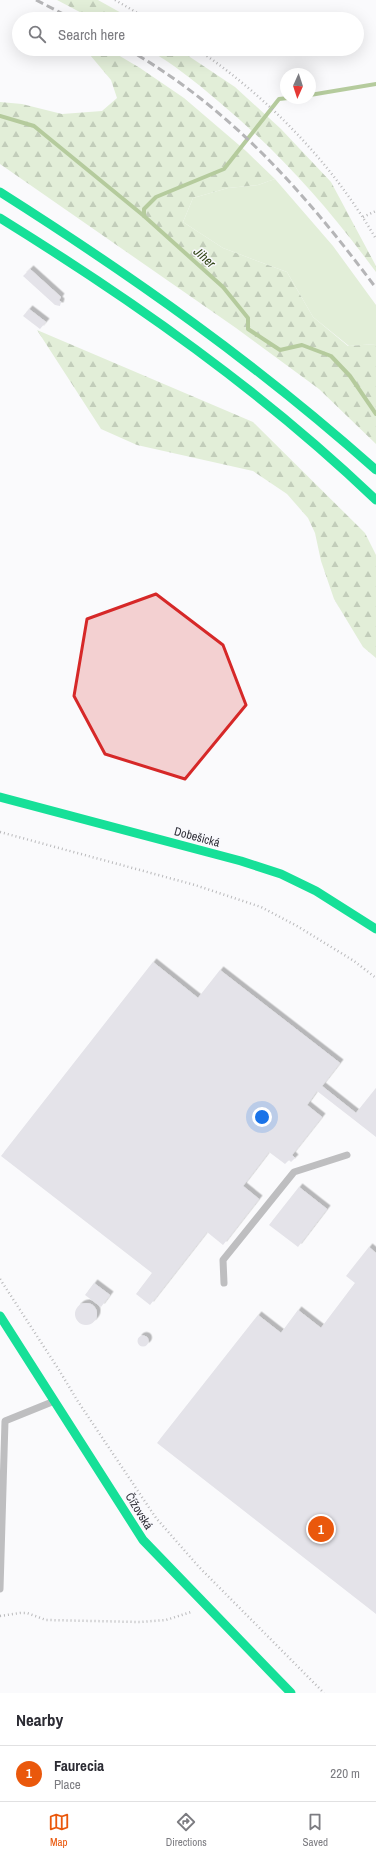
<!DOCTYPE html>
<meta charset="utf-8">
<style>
:root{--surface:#fff;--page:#f2f2f3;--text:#2b2b33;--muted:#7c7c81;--line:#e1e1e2;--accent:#ea580c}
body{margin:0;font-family:"Archivo Narrow",sans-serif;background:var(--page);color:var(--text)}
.compass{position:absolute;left:280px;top:68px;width:36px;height:36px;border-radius:50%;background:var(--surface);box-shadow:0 4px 16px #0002;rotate:183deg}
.you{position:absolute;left:262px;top:1117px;width:14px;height:14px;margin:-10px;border:3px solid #fff;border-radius:50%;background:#1a73e8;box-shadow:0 0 0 6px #1a73e833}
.badge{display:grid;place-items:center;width:26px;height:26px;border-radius:50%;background:var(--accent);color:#fff;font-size:13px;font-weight:700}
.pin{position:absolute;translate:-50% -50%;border:2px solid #fff;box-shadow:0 1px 4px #0006}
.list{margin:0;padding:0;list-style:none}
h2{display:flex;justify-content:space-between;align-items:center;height:52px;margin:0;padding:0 16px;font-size:17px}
h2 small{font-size:13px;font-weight:400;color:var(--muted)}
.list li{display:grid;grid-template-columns:26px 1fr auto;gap:12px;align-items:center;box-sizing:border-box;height:56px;padding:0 16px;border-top:1px solid var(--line)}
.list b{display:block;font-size:15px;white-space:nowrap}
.list p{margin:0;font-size:13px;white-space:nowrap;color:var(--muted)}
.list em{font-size:13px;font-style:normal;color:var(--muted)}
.icon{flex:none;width:22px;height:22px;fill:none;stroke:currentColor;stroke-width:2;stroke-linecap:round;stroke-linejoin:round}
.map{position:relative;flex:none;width:376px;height:1693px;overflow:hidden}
.search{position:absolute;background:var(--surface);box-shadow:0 4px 16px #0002;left:12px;right:12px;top:12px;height:44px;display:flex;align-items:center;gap:10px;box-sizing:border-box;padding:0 14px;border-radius:22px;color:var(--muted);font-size:15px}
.sheet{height:108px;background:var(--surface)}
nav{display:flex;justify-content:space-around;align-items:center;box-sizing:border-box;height:56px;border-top:1px solid var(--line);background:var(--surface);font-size:11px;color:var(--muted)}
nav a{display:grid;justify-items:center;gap:2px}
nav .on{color:var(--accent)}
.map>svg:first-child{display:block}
</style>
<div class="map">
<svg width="376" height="1693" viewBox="0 0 376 1693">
<defs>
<pattern id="forest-firs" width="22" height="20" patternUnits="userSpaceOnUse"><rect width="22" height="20" fill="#e2eed8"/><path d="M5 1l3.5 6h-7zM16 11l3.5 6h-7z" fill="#c2cdba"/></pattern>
<filter id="shadow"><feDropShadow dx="3.5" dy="-3.5" stdDeviation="0" flood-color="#0004"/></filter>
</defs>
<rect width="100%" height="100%" fill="#fafafc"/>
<path fill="#e2eed8" d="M275 179 333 246 376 305V344L349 346 313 317 287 272 223 248 183 222 193 198 228 188 258 185Z"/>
<g fill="url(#forest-firs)">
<path d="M57 0H98L132 19H93Z"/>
<path d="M85 49H108L140 68 184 98 246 151 275 179 258 185 228 188 193 198 183 222 223 248 287 272 313 317 348 346 376 344V444L319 389 236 328 0 164V102L22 104 62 114 102 111 117 98 111 80Z"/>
<path d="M147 49H178L235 87 281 129 331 182 376 266V272C327 206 281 154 218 101 196 82 172 63 147 49Z"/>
<path d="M37 330 253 422 365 533 376 555V658L363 647 334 599 321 561 315 533 308 518 287 494 253 471 137 445 101 429Z"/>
</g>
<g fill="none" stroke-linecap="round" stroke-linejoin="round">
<g stroke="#b5cb9d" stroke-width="4">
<path d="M310 95 376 84"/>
<path d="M0 116 34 126 144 216 223 287 248 318V329L280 350 302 345 331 356 350 376 376 414"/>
<path d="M144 216V209L156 197 224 169 279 99 288 98"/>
</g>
</g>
<g fill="#e4e3e9" filter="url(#shadow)">
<path d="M30 269 61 297 59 300 61 302 60 306 55 305 23 276Z"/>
<path d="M29 309 46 322 40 329 23 316Z"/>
<path d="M153 962 198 998 220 970 340 1063 322 1086 356 1113 376 1088V1137L317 1091 307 1105 322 1117 292 1155 295 1158 291 1162 289 1160 285 1164 269 1152 243 1186 259 1199 223 1245 207 1232 150 1305 136 1294 152 1273 1 1156Z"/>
<path d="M299 1187 327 1209 298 1247 269 1225Z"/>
<path d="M369 1247 376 1253V1614L157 1443 258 1315 281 1333 298 1310 321 1328 355 1283 346 1276Z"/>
<path d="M94 1283 110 1295 101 1307 85 1295Z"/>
<circle cx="86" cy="1314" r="11"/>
<circle cx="143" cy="1341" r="5.5"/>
</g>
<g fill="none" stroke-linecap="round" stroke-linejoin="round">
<g stroke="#b9b9bb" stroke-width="2.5" stroke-dasharray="1 3" stroke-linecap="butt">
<path d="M115 0 148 19"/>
<path d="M197 49C269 98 332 163 376 239"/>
<path d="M363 217 376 211"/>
<path d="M0 832 195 885 261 907 297 926 354 961 376 978"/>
<path d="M0 1279 59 1370 77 1400 156 1518 199 1567 324 1693"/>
<path d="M0 1616 20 1613H27L46 1620 140 1622 166 1620 191 1612"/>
</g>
<g stroke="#bebec0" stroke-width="7">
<path d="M224 1283 223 1260 294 1172 347 1155"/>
<path d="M0 1589 5 1421 52 1402"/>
</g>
<g stroke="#16e098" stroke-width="9">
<path d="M0 192C134 277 257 364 376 470"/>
<path d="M0 218C134 301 262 391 376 500"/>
<path d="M0 797 241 861 281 874 316 891 376 929"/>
<path d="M0 1316 143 1540 291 1693"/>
</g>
<g stroke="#b5b5b7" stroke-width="3" stroke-dasharray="8 4" stroke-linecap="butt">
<path d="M36 0 73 19"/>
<path d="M127 49C231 108 305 193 376 288"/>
</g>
</g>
<path fill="#d62828" fill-opacity="0.2" stroke="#d62828" stroke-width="3" stroke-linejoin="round" d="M156 594 223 645 246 705 185 779 105 754 74 696 87 619Z"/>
<g text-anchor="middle" stroke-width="3" stroke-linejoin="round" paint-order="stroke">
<g font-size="12" fill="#313139" stroke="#f9f9fd">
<text transform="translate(197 837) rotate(15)" y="4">Dobešická</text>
<text transform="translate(139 1511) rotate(58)" y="4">Čížovská</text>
</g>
<g font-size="13" font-style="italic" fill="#2f4314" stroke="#f9f9fd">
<text transform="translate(205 257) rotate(42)" y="5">Jiher</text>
</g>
</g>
</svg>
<svg class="compass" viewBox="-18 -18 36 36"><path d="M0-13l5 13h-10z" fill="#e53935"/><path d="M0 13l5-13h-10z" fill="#7c7c81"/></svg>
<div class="you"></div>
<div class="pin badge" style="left:321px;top:1529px">1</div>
<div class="search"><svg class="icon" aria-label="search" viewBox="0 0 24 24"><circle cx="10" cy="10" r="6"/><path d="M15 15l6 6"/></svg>Search here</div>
</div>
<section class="sheet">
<h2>Nearby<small></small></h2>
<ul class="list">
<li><span class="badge">1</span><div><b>Faurecia</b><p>Place</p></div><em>220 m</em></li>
</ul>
</section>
<nav>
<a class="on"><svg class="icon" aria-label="map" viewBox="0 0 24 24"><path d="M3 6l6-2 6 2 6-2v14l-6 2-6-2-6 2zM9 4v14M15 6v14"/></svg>Map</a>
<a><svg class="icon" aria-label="directions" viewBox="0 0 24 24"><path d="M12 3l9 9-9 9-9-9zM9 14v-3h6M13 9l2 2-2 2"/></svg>Directions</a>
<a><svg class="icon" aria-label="saved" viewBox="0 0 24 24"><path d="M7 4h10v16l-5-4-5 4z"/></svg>Saved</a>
</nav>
